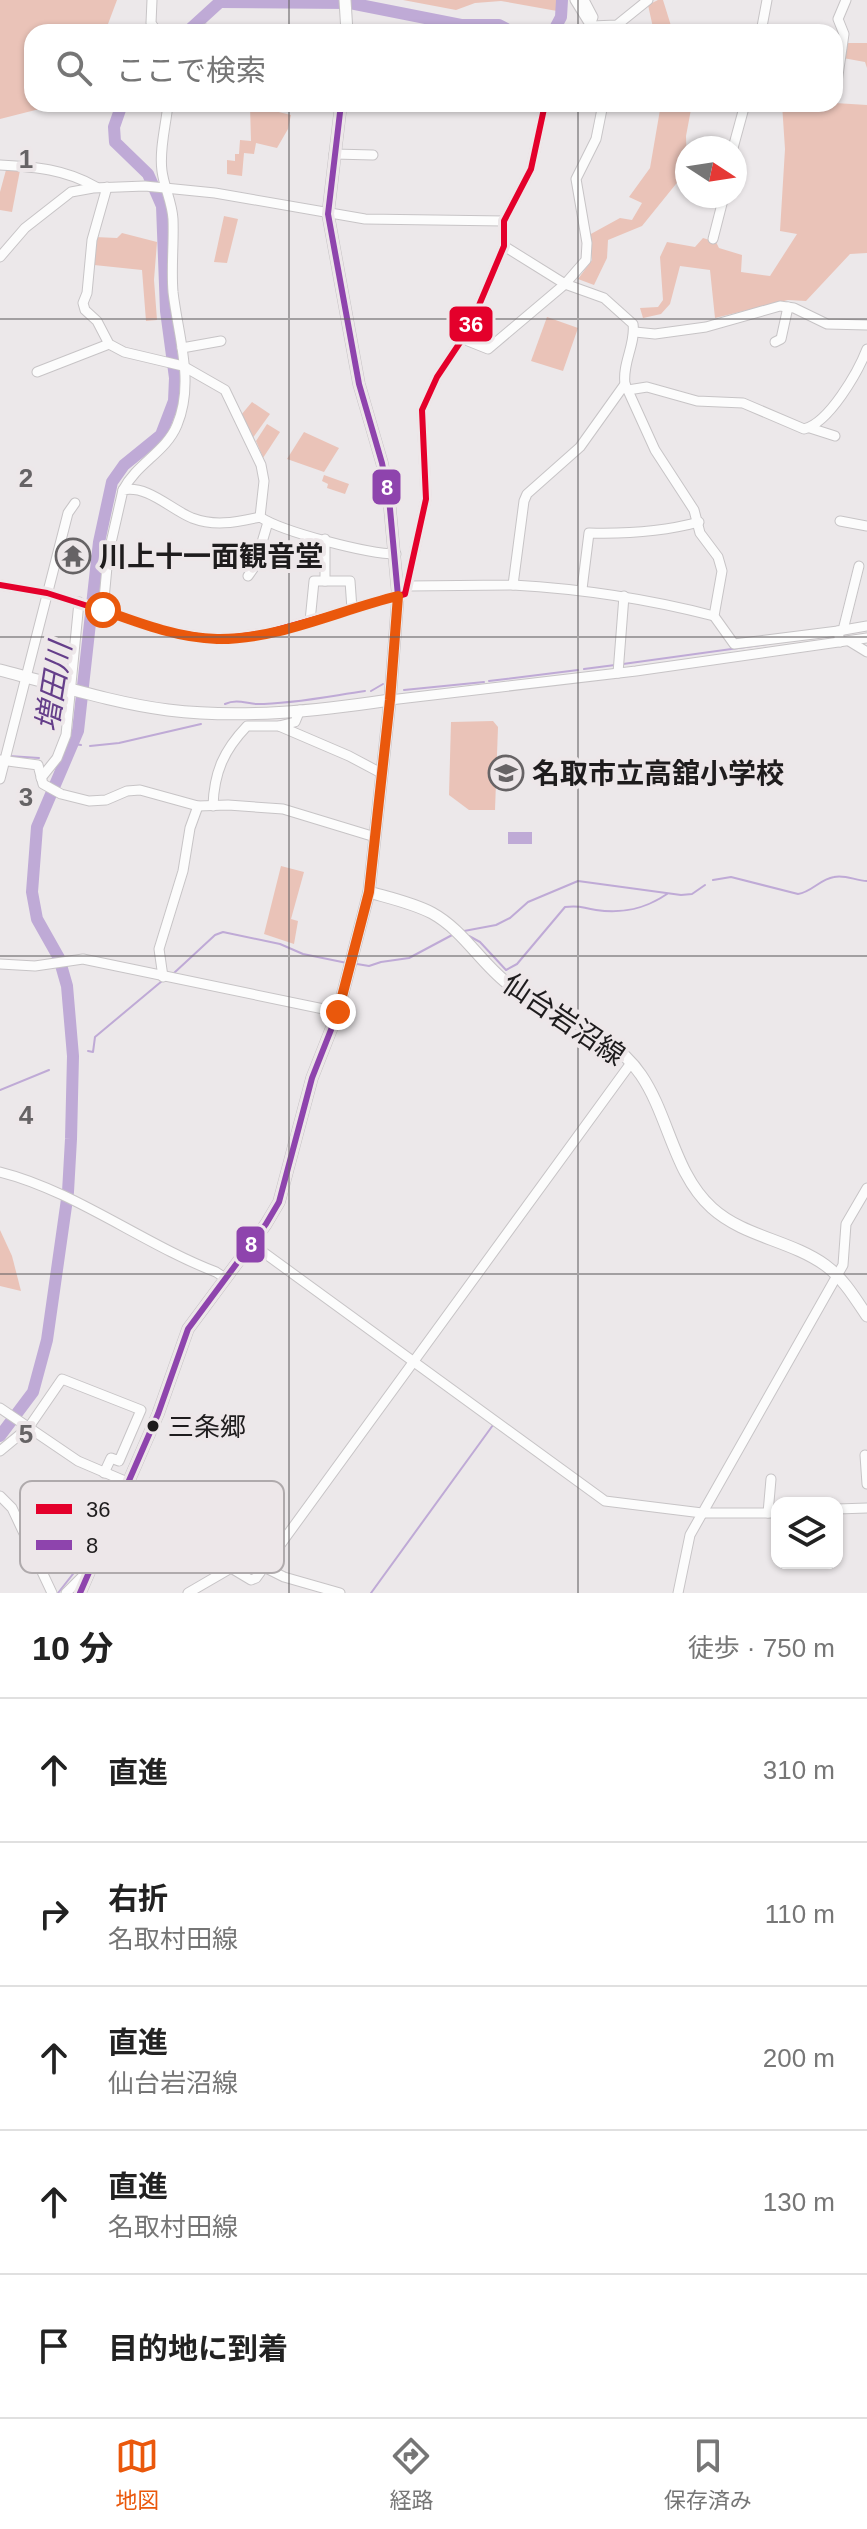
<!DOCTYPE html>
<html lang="ja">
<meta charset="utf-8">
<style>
:root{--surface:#fff;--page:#f6f6f6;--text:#222;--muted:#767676;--line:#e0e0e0;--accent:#ea580c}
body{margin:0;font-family:Helvetica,"Noto Sans JP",sans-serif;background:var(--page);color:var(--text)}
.controls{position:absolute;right:24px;bottom:24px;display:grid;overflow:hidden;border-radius:16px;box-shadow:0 2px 6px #0004}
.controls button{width:72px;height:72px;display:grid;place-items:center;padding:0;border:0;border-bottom:2px solid var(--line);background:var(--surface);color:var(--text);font:40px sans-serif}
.compass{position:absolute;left:675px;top:136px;width:72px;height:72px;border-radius:50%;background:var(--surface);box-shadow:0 2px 6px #0004;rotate:102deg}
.stop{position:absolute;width:24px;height:24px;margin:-18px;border:6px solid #ea580c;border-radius:50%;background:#fff}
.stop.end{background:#ea580c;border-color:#fff;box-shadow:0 2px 8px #0008}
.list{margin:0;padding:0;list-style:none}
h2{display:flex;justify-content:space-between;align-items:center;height:104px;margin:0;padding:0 32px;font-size:34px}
h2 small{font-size:26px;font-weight:400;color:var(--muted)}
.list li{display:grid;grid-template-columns:52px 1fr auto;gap:24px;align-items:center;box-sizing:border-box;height:144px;padding:0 32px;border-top:2px solid var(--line)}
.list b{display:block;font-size:30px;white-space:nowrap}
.list p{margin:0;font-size:26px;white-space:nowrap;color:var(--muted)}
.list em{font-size:26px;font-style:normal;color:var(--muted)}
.icon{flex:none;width:44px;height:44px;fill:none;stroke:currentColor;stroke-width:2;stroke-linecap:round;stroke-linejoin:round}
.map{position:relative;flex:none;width:867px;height:1593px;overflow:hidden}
.search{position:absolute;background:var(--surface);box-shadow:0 2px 6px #0004;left:24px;right:24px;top:24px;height:88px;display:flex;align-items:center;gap:20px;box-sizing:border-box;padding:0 28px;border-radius:24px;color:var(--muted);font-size:30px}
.sheet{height:824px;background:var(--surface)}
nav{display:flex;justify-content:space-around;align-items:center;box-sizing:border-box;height:112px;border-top:2px solid var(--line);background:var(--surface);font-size:22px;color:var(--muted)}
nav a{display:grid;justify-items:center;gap:4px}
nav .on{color:var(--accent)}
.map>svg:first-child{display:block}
</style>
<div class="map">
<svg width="867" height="1593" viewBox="0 0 867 1593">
<rect width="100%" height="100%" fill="#ece8ea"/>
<g fill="#eac3b8">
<path d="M0 0H117L105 32H32V104H59L0 119Z"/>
<path d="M403 0H558L557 11 501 1 475 3 456 10Z"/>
<path d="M658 0H663L672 29 691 28 692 32H654L648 5Z"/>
<path d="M844 43H867V68L865 62 843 58Z"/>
<path d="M835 103 867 105V253L850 254 806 301 788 300 715 318 710 270 680 266 670 304 661 314 643 318 640 308 658 307 663 300 660 257 667 242 695 247 703 238 716 242 719 248 742 255 741 272 770 276 797 234 780 231 785 149 782 104Z"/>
<path d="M661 104H692L686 136 687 165 684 174 642 226 608 240 607 258 594 285 578 279 592 260 589 235 620 218 632 220 642 203 629 197 650 168Z"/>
<path d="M250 105 291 115 288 129 277 148 256 143 254 154 244 153 242 176 227 174V160L235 161V154H239L240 140 251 141Z"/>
<path d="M6 170H20L12 212 0 210V192Z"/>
<path d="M224 216 238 219 227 263 214 262Z"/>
<path d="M122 233 157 242 154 280 157 320 146 321 142 270 94 265 95 237 117 238Z"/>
<path d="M547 317 578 328 563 371 531 361Z"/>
<path d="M252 402 270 414 252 439 241 415Z"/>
<path d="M267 424 280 432 263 458 256 441Z"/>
<path d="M304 432 339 448 324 472 287 459Z"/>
<path d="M324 475 349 484 345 494 327 488 328 484 322 481Z"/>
<path d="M233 548 254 554 247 572 228 566Z"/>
<path d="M493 721 498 727 495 810H469L449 795 451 722Z"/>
<path d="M281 866 304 872 291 919 298 921 294 944 264 934Z"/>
<path d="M0 1230 12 1256 21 1291 0 1286Z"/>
<path d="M47 1481 54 1488 22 1522 19 1515Z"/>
</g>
<rect fill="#bfaad6" x="508" y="832" width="24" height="12"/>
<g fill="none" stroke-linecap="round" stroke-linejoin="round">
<g stroke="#bfaad6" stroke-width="2">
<path d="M623 664 767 644"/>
<path d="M584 669 615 665"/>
<path d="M489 681 578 670"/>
<path d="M404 690 484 682"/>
<path d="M371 691 383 684"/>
<path d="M225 704C236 699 245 703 257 704 292 704 330 696 365 691"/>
<path d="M74 744 81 745"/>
<path d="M90 746 119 743 201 724"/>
<path d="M9 756 39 758"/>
<path d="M713 880 731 877 798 894C812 892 820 879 834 877 845 874 856 881 867 881"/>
<path d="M464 931 496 925 510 918 528 902 578 881 681 895 692 894 705 885"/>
<path d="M469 936 480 942 506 970 517 964 565 907C582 905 581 908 596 910 623 914 645 909 667 894"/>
<path d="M357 964 369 966 381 962 409 958 454 934"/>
<path d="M174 973 215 935 223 932 280 944 303 954 347 963"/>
<path d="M88 1051 93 1052 95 1037 162 981"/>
<path d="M0 1090 49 1070"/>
<path d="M58 1593 80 1565 107 1505"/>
<path d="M371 1593 493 1425"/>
</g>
<g stroke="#bfaad6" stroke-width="12">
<path d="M220 2 350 3 461 25H499L512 32"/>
<path d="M187 32 222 0"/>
<path d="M553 32 561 17 562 0"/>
<path d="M0 1436 33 1392 47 1340 68 1192 71 1139 73 1056 67 986 59 958 37 919 32 892 37 827 78 731 99 542 112 482 124 465 161 435 174 401 175 378 166 311 162 206 148 174 115 142 114 127 122 104"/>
</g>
<g stroke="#c7c4c6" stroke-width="11">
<g id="minor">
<path d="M152 0 151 23 157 32"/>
<path d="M575 0 591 26"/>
<path d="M584 0 593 17 587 32"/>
<path d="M591 26 617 25 648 0"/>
<path d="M203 32 205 29"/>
<path d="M761 32 767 0"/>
<path d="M835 96 844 34 838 19 846 0"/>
<path d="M733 148 745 104"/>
<path d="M334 154 373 155"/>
<path d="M0 165C36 167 65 169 96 187"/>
<path d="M107 187 92 240 87 293 83 303 85 310 97 321 109 344 124 352 183 366 225 390 261 465 264 481 260 517"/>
<path d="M713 239 724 196"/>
<path d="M504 246 565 284 604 298 633 324C636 344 622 363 625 384"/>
<path d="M0 257 25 228 71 192 93 188 145 186 215 193 365 219 504 221"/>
<path d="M635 332 655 334 706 327 780 306 794 308 827 324 867 325"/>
<path d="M463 339 488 349 565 284 586 260 587 243 576 179 596 139 603 104"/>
<path d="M775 342 781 339 788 307"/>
<path d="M182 348 221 341"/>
<path d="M37 372 109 344"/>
<path d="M628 390 647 387 697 401 743 403 804 429C829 423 858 372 867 349"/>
<path d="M810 428 835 436"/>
<path d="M123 490C137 463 166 452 177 425 195 382 178 336 173 292 171 268 174 243 173 219 172 202 164 187 162 171 159 150 166 125 168 104"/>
<path d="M840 521 867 526"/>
<path d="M325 539V581H350L352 609"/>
<path d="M248 576 255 566 268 522"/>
<path d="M0 585 47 593 170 632 219 639 266 633 405 594 426 499 422 410 437 377 469 329 504 246V221L531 169 545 104"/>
<path d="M513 585C584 589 645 598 714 616"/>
<path d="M408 586 513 585 524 501 527 494 580 447 625 384 655 450 694 510 700 533 718 557 722 571 714 616 734 644 838 631 840 642"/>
<path d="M582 589 589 533C627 534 662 532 699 522"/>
<path d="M103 610 108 556 123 490C148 485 170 509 192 518 216 527 236 522 260 517 283 532 368 554 396 554"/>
<path d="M310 621 314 581H325"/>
<path d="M843 630 859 566"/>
<path d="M838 631 867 626"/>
<path d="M849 641 867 652"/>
<path d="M618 673 624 596"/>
<path d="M390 700 636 671 867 638"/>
<path d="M279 726 295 722 300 710"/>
<path d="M0 760 38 765 43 784 61 794 89 801 106 800 127 791 140 790 198 806 228 805 283 809 375 837"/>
<path d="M41 778 57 758 66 735 79 602"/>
<path d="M0 779 68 513 75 503"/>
<path d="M213 806C214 772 224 750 247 726H279L349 756 381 773"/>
<path d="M0 964 35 966 83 959 338 1012"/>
<path d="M163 977 159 949 183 871 190 828 198 806"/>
<path d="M0 1172C73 1190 145 1245 216 1272L225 1278"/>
<path d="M252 1244 605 1501 702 1513H777"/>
<path d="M0 1408 78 1461 188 1508 264 1567 284 1577 340 1593"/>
<path d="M0 1451 29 1427 62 1379 141 1410 119 1461 111 1458 104 1473"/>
<path d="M865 1455 867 1484"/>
<path d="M0 1496 12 1508 52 1593"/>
<path d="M837 1509 867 1508"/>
<path d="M768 1513 771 1479"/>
<path d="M66 1593 89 1570"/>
<path d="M188 1593 231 1568 251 1580 256 1578 631 1063"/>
<path d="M678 1593 690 1535 843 1265 846 1224 867 1188"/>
</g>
</g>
<g stroke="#c7c4c6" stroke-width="13">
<g id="major">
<path d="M345 0 347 32"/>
<path d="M0 670C55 684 112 703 168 710 242 719 317 711 390 700"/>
<path d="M369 892C390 898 413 903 432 913 463 930 480 962 507 983 549 1015 611 1030 641 1075 669 1116 674 1174 712 1208 744 1237 790 1240 825 1265 843 1278 855 1298 867 1316"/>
<path d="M80 1593 158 1414 188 1329 266 1224 279 1202 312 1078 338 1012 369 892 390 700 398 596 389 498 382 463 359 384 328 214 341 104"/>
</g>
</g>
<use href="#minor" stroke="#fcfcfc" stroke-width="9"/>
<use href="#major" stroke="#fcfcfc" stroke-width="11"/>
<g stroke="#ede7e9" stroke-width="12">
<path id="bus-1" d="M0 585 47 593 170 632 219 639 266 633 405 594 426 499 422 410 437 377 469 329 504 246V221L531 169 545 104"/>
</g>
<g stroke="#ede7e9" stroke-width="12">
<path id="bus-2" d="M80 1593 158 1414 188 1329 266 1224 279 1202 312 1078 338 1012 369 892 390 700 398 596 389 498 382 463 359 384 328 214 341 104"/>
</g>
<use href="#bus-1" stroke="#e4002b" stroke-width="6"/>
<use href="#bus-2" stroke="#8e44ad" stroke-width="6"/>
</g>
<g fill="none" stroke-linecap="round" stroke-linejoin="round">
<path stroke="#ea580c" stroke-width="10" d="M103 610C139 623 178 638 217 639 278 640 339 610 398 596L390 700 369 892 338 1012"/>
</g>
<path fill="none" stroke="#666365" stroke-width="2" stroke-opacity="0.55" d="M289 0V32M578 0V32M289 104V1593M578 104V1593M0 319H867M0 637H867M0 956H867M0 1274H867"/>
<defs>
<g id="temple-ring" transform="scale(1.8)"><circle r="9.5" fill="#ede7e9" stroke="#666365" stroke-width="1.5"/><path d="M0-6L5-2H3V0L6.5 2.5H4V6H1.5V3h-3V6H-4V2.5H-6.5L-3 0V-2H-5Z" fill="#666365"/></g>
<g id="school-ring" transform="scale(1.8)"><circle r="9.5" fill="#ede7e9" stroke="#666365" stroke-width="1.5"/><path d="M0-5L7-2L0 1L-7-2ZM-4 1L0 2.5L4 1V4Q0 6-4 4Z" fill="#666365"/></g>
</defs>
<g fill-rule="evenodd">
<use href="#temple-ring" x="73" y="556"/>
<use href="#school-ring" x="506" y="773"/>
</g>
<circle fill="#1e1c1d" stroke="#ede7e9" stroke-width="3" cx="153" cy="1426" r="7"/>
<g text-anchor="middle" stroke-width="8" stroke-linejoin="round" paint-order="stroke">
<g font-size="26" fill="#1e1c1d" stroke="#ede7e9" text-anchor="start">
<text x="168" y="1436">三条郷</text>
</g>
<g font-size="28" font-weight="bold" fill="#1e1c1d" stroke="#ede7e9" text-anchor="start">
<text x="99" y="566">川上十一面観音堂</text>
<text x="532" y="783">名取市立高舘小学校</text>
</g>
<g font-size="28" fill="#1e1c1d" stroke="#ede7e9">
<text transform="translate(564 1019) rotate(34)" y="10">仙台岩沼線</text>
</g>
<g font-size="30" font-style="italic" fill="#653e8a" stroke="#ede7e9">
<text transform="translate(54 687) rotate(-81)" y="10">増田川</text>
</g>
</g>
<rect x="20" y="1481" width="264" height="92" rx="12" fill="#ede7e9" stroke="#afaaac" stroke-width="2"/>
<rect x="36" y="1504" width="36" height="10" fill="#e4002b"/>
<rect x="36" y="1540" width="36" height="10" fill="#8e44ad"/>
<g font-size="22" fill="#1e1c1d">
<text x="86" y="1517">36</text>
<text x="86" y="1553">8</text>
</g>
<g font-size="26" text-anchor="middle" font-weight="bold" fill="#666365" stroke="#ede7e9" stroke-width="8" stroke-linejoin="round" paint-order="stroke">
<text x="26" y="168">1</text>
<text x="26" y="487">2</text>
<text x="26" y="806">3</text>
<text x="26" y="1124">4</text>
<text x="26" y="1443">5</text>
</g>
<g stroke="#ede7e9" stroke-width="3">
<rect x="448" y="305" width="46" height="38" rx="8" fill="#e4002b"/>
<rect x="371" y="468" width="31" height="38" rx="8" fill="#8e44ad"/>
<rect x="235" y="1225" width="31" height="39" rx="8" fill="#8e44ad"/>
</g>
<g font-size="22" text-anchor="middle" font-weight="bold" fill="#fff">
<text x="471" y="332">36</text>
<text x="387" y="495">8</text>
<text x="251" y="1252">8</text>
</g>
</svg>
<div class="controls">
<button><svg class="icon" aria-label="layers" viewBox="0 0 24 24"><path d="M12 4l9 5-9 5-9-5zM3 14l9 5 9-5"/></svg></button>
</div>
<svg class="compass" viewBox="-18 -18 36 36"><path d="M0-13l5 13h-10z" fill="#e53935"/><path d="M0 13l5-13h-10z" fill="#767676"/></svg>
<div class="stop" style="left:103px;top:610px"></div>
<div class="stop end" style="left:338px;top:1012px"></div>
<div class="search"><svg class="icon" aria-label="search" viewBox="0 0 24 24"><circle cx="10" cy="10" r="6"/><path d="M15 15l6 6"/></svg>ここで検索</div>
</div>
<section class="sheet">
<h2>10 分<small>徒歩 · 750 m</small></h2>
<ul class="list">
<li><svg class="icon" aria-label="ahead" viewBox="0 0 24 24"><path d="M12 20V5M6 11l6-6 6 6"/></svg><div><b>直進</b></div><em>310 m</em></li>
<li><svg class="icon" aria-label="right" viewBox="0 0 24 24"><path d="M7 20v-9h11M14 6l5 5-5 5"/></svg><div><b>右折</b><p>名取村田線</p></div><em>110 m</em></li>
<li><svg class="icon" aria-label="ahead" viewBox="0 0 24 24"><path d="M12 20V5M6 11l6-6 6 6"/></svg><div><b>直進</b><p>仙台岩沼線</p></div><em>200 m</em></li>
<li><svg class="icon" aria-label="ahead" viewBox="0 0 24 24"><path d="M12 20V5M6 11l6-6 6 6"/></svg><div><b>直進</b><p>名取村田線</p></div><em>130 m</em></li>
<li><svg class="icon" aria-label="arrive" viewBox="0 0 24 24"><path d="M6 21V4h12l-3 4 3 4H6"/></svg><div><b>目的地に到着</b></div></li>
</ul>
</section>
<nav>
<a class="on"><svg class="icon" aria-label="map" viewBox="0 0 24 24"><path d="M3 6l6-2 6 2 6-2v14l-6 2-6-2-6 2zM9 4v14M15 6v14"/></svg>地図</a>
<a><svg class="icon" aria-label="directions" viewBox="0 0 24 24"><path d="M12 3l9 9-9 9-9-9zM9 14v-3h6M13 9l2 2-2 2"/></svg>経路</a>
<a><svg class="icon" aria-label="saved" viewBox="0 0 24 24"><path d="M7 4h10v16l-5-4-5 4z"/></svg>保存済み</a>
</nav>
